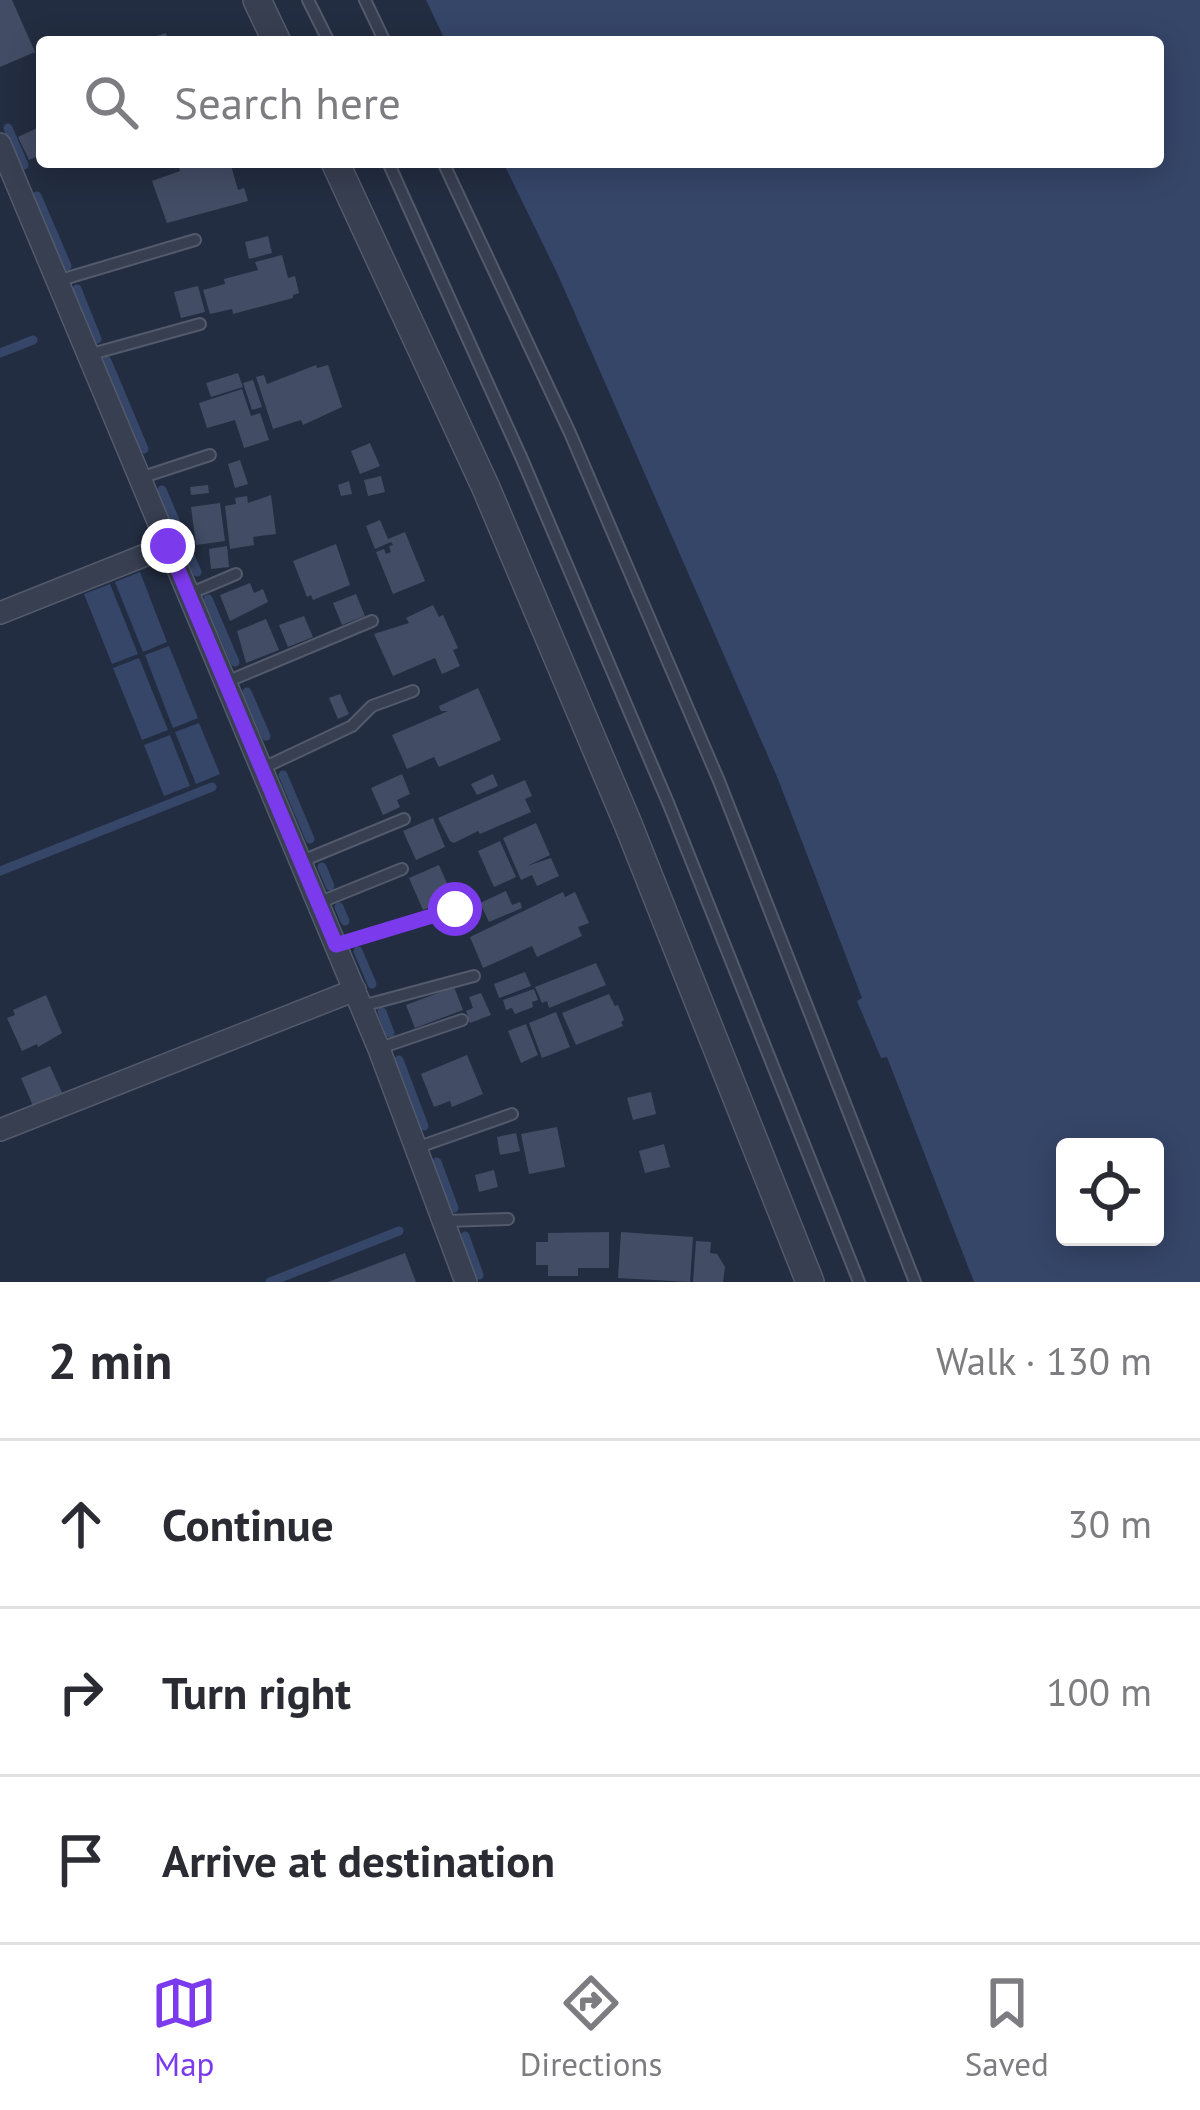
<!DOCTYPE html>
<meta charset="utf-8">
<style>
:root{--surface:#fff;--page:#f2f2f3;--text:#2b2b33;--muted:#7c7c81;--line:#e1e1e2;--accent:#7c3aed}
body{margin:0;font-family:"PT Sans",sans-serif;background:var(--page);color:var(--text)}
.controls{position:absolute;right:36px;bottom:36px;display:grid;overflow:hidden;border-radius:12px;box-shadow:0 6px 30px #0003}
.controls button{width:108px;height:108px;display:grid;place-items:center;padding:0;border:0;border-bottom:3px solid var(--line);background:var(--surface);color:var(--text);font:60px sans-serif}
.stop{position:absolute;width:36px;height:36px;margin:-27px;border:9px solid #7c3aed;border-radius:50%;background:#fff}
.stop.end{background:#7c3aed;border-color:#fff;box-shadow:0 3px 12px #0008}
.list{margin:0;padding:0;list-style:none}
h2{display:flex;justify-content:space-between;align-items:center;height:156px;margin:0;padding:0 48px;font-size:51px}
h2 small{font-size:39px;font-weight:400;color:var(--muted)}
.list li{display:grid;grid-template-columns:78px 1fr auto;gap:36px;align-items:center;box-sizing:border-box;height:168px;padding:0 48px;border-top:3px solid var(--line)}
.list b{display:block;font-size:45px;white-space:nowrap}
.list em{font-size:39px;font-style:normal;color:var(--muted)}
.icon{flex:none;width:66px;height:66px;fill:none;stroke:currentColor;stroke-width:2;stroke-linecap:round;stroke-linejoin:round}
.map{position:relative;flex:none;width:1200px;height:1282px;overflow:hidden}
.search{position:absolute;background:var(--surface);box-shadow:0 6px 30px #0003;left:36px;right:36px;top:36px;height:132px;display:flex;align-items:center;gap:30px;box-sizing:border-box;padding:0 42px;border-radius:12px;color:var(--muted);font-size:45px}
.sheet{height:660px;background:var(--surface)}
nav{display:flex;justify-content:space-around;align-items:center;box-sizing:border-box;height:168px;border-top:3px solid var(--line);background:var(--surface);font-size:33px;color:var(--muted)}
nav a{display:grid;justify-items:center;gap:6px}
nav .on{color:var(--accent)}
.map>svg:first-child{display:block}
</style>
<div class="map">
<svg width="1200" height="1282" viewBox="0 0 1200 1282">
<rect width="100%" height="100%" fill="#232d41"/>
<g fill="#364669" fill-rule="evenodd">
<path d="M426 0H1200V1282H974L887 1057 881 1058 857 1001 862 998 778 779 558 275 503 162H1158V42H446ZM1065 1147H1155V1237H1065Z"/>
<path d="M140 572 167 642 143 652 115 582Z"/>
<path d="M110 584 138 654 112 664 84 594Z"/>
<path d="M169 646 198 718 173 728 145 655Z"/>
<path d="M139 658 168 730 142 740 113 668Z"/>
<path d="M199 723 220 774 196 784 175 732Z"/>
<path d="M170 735 190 786 164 796 144 745Z"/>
</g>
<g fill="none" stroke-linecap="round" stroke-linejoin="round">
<g stroke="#364669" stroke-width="9">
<path d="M8 128 24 165"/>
<path d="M37 196 67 266"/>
<path d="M77 289 97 339"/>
<path d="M0 353 33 340"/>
<path d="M107 361 144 449"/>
<path d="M162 490 197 572"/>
<path d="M208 599 235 662"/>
<path d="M247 692 266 736"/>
<path d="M283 775 310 839"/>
<path d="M322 867 330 886"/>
<path d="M0 871 212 787"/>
<path d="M339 907 345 921"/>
<path d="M358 951 372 984"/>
<path d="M382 1012 390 1033"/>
<path d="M399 1060 424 1126"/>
<path d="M437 1162 454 1208"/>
<path d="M465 1236 479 1275"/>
<path d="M270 1282 399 1231"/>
</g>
</g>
<g fill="#424c64">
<path d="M0 0H12L35 52 0 67Z"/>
<path d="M166 33 169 42H141V41Z"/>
<path d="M39 127 42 154 29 160 18 137Z"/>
<path d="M188 162H230L238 190 244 188 248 201 167 223 152 181 180 171 178 165Z"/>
<path d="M268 236 272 253 249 259 245 242Z"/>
<path d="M282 255 288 278 295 276 299 293 293 295V298L233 314 232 309 210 314 203 290 225 284 224 279 258 270 255 262Z"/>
<path d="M198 286 205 312 181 318 174 292Z"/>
<path d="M316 365 317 368 328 365 342 407 303 425 301 420 273 429 256 377 264 375 267 384Z"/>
<path d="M238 373 243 387 211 397 206 383Z"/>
<path d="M253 380 262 407 252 410 243 383Z"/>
<path d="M242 389 251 416 260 413 269 440 244 448 235 420 207 428 199 403Z"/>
<path d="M370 443 380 466 360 474 351 451Z"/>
<path d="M240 460 248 484 235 488 228 464Z"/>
<path d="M381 476 385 492 368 496 364 480Z"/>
<path d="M349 481 352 494 341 496 338 485Z"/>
<path d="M208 485 209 493 191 495 190 487Z"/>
<path d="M271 495 276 534 253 537 254 545 230 549 225 506 236 504 235 498 247 496 248 503Z"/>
<path d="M220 503 225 541 196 545 191 507Z"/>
<path d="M380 520 388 539 405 532 425 581 393 594 376 552 384 549 386 554 391 552 389 546 393 545 391 542 375 549 366 526Z"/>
<path d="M336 544 350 585 313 600 311 595 307 597 293 561Z"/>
<path d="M227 546 229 567 211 569 209 549Z"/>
<path d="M250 583 254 593 263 589 268 602 230 621 220 595Z"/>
<path d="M356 594 365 616 342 625 333 603Z"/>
<path d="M433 605 439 617 443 615 458 648 453 650 460 666 442 674 435 658 393 676 374 634 409 623 406 618Z"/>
<path d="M304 616 313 637 288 647 279 625Z"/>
<path d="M266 619 279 650 246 663 237 631Z"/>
<path d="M478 688 501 740 439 767 434 757 407 769 392 735 448 711H441L439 706Z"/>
<path d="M340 694 349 714 338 719 329 698Z"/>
<path d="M402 774 410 794 397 800 400 807 383 815 371 788Z"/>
<path d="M493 774 498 786 477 795 471 784Z"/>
<path d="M525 780 532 796 525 799 531 812 480 834 478 831 454 843 450 841 438 818Z"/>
<path d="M433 818 445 847 416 860 403 831Z"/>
<path d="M536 823 550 855 527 866 551 858 559 876 537 886 532 875 521 880 503 838Z"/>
<path d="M500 841 516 877 494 887 478 851Z"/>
<path d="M439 865 453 897 423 910 409 878Z"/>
<path d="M506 891 512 905 520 902 522 908 489 922 480 903Z"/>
<path d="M563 892 565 897 575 892 589 923 578 927 582 936 537 957 532 946 483 968 470 937Z"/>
<path d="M596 963 606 985 549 1008 547 1001 542 1003 535 987Z"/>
<path d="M525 972 531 986 499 998 494 984Z"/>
<path d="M454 987 463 1010 415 1028 406 1005Z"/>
<path d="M534 989 538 1000 532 1002 533 1007 515 1014 512 1008 506 1010 503 1000Z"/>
<path d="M481 993 491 1015 470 1023 466 1011 473 1008 469 997Z"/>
<path d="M609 994 615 1006 618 1005 624 1020 621 1022 623 1026 576 1045 562 1013Z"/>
<path d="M46 995 62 1033 38 1047 37 1044 22 1051 7 1018 15 1015 13 1010Z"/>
<path d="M556 1012 570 1047 542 1058 529 1023Z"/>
<path d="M526 1024 538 1055 521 1063 508 1031Z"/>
<path d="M467 1055 483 1094 452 1107 450 1101 434 1107 421 1074Z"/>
<path d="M50 1066 63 1095 34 1108 21 1078Z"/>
<path d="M651 1092 656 1114 633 1120 627 1098Z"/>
<path d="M557 1127 565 1167 529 1174 521 1134Z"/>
<path d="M516 1133 520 1151 500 1155 497 1137Z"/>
<path d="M664 1144 670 1167 645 1173 639 1151Z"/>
<path d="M494 1170 498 1187 479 1192 475 1175Z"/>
<path d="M609 1232V1268H578V1276H548V1265H536V1242H548V1233Z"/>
<path d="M621 1232 693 1237 690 1282 618 1278Z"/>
<path d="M696 1241 711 1242 710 1253 717 1254 725 1267 723 1282H693Z"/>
<path d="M405 1253 416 1282H328Z"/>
</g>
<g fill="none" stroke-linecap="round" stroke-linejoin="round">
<g stroke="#525a6b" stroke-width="14">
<g id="service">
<path d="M308 0 329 42"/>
<path d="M365 0 385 42"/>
<path d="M388 162 522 459 669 805 859 1282"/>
<path d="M443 162 570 433 719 781 915 1282"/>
<path d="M57 281 195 240"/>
<path d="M88 355 200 324"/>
<path d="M140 478 210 455"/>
<path d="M189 594 236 574"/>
<path d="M226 682 372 621"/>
<path d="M263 768 352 726 372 706 413 691"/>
<path d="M302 861 404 819"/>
<path d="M318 903 402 869"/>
<path d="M336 945 455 909"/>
<path d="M362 1006 474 976"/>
<path d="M380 1048 462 1020"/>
<path d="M416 1148 512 1114"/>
<path d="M445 1221 508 1219"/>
</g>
</g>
<g stroke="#525a6b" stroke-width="24">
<g id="minor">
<path d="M0 144 379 1049 466 1282"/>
<path d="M0 613 168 546"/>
<path d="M0 1130 355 990"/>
</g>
</g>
<g stroke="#525a6b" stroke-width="30">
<g id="tertiary">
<path d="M257 0 277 42"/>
<path d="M335 162 486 488 628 824 810 1282"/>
</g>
</g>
<use href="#service" stroke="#383f51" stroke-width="10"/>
<use href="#minor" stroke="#383f51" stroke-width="21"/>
<use href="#tertiary" stroke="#383f51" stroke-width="27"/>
</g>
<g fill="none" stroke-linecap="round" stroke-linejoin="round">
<path stroke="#7c3aed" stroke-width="15" d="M168 546 336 945 455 909"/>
</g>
</svg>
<div class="controls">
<button><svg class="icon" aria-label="locate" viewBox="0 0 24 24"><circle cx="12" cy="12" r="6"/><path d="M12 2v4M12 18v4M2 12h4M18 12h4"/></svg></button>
</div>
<div class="stop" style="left:455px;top:909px"></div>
<div class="stop end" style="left:168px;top:546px"></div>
<div class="search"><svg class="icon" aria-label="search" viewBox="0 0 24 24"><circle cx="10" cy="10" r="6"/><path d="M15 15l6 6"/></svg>Search here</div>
</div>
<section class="sheet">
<h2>2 min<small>Walk · 130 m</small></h2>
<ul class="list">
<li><svg class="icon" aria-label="ahead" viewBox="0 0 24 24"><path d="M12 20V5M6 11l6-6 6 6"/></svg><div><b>Continue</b></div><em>30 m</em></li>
<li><svg class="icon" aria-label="right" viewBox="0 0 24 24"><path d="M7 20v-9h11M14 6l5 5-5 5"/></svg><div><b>Turn right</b></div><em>100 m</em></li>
<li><svg class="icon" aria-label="arrive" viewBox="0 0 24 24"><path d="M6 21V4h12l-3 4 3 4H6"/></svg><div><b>Arrive at destination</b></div></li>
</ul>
</section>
<nav>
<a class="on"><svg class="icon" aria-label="map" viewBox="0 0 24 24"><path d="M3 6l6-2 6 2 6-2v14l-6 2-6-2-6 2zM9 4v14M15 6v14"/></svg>Map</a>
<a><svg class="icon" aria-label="directions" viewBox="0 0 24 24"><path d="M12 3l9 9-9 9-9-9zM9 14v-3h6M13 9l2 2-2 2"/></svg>Directions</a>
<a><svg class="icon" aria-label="saved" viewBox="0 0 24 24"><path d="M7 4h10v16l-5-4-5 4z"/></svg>Saved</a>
</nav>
